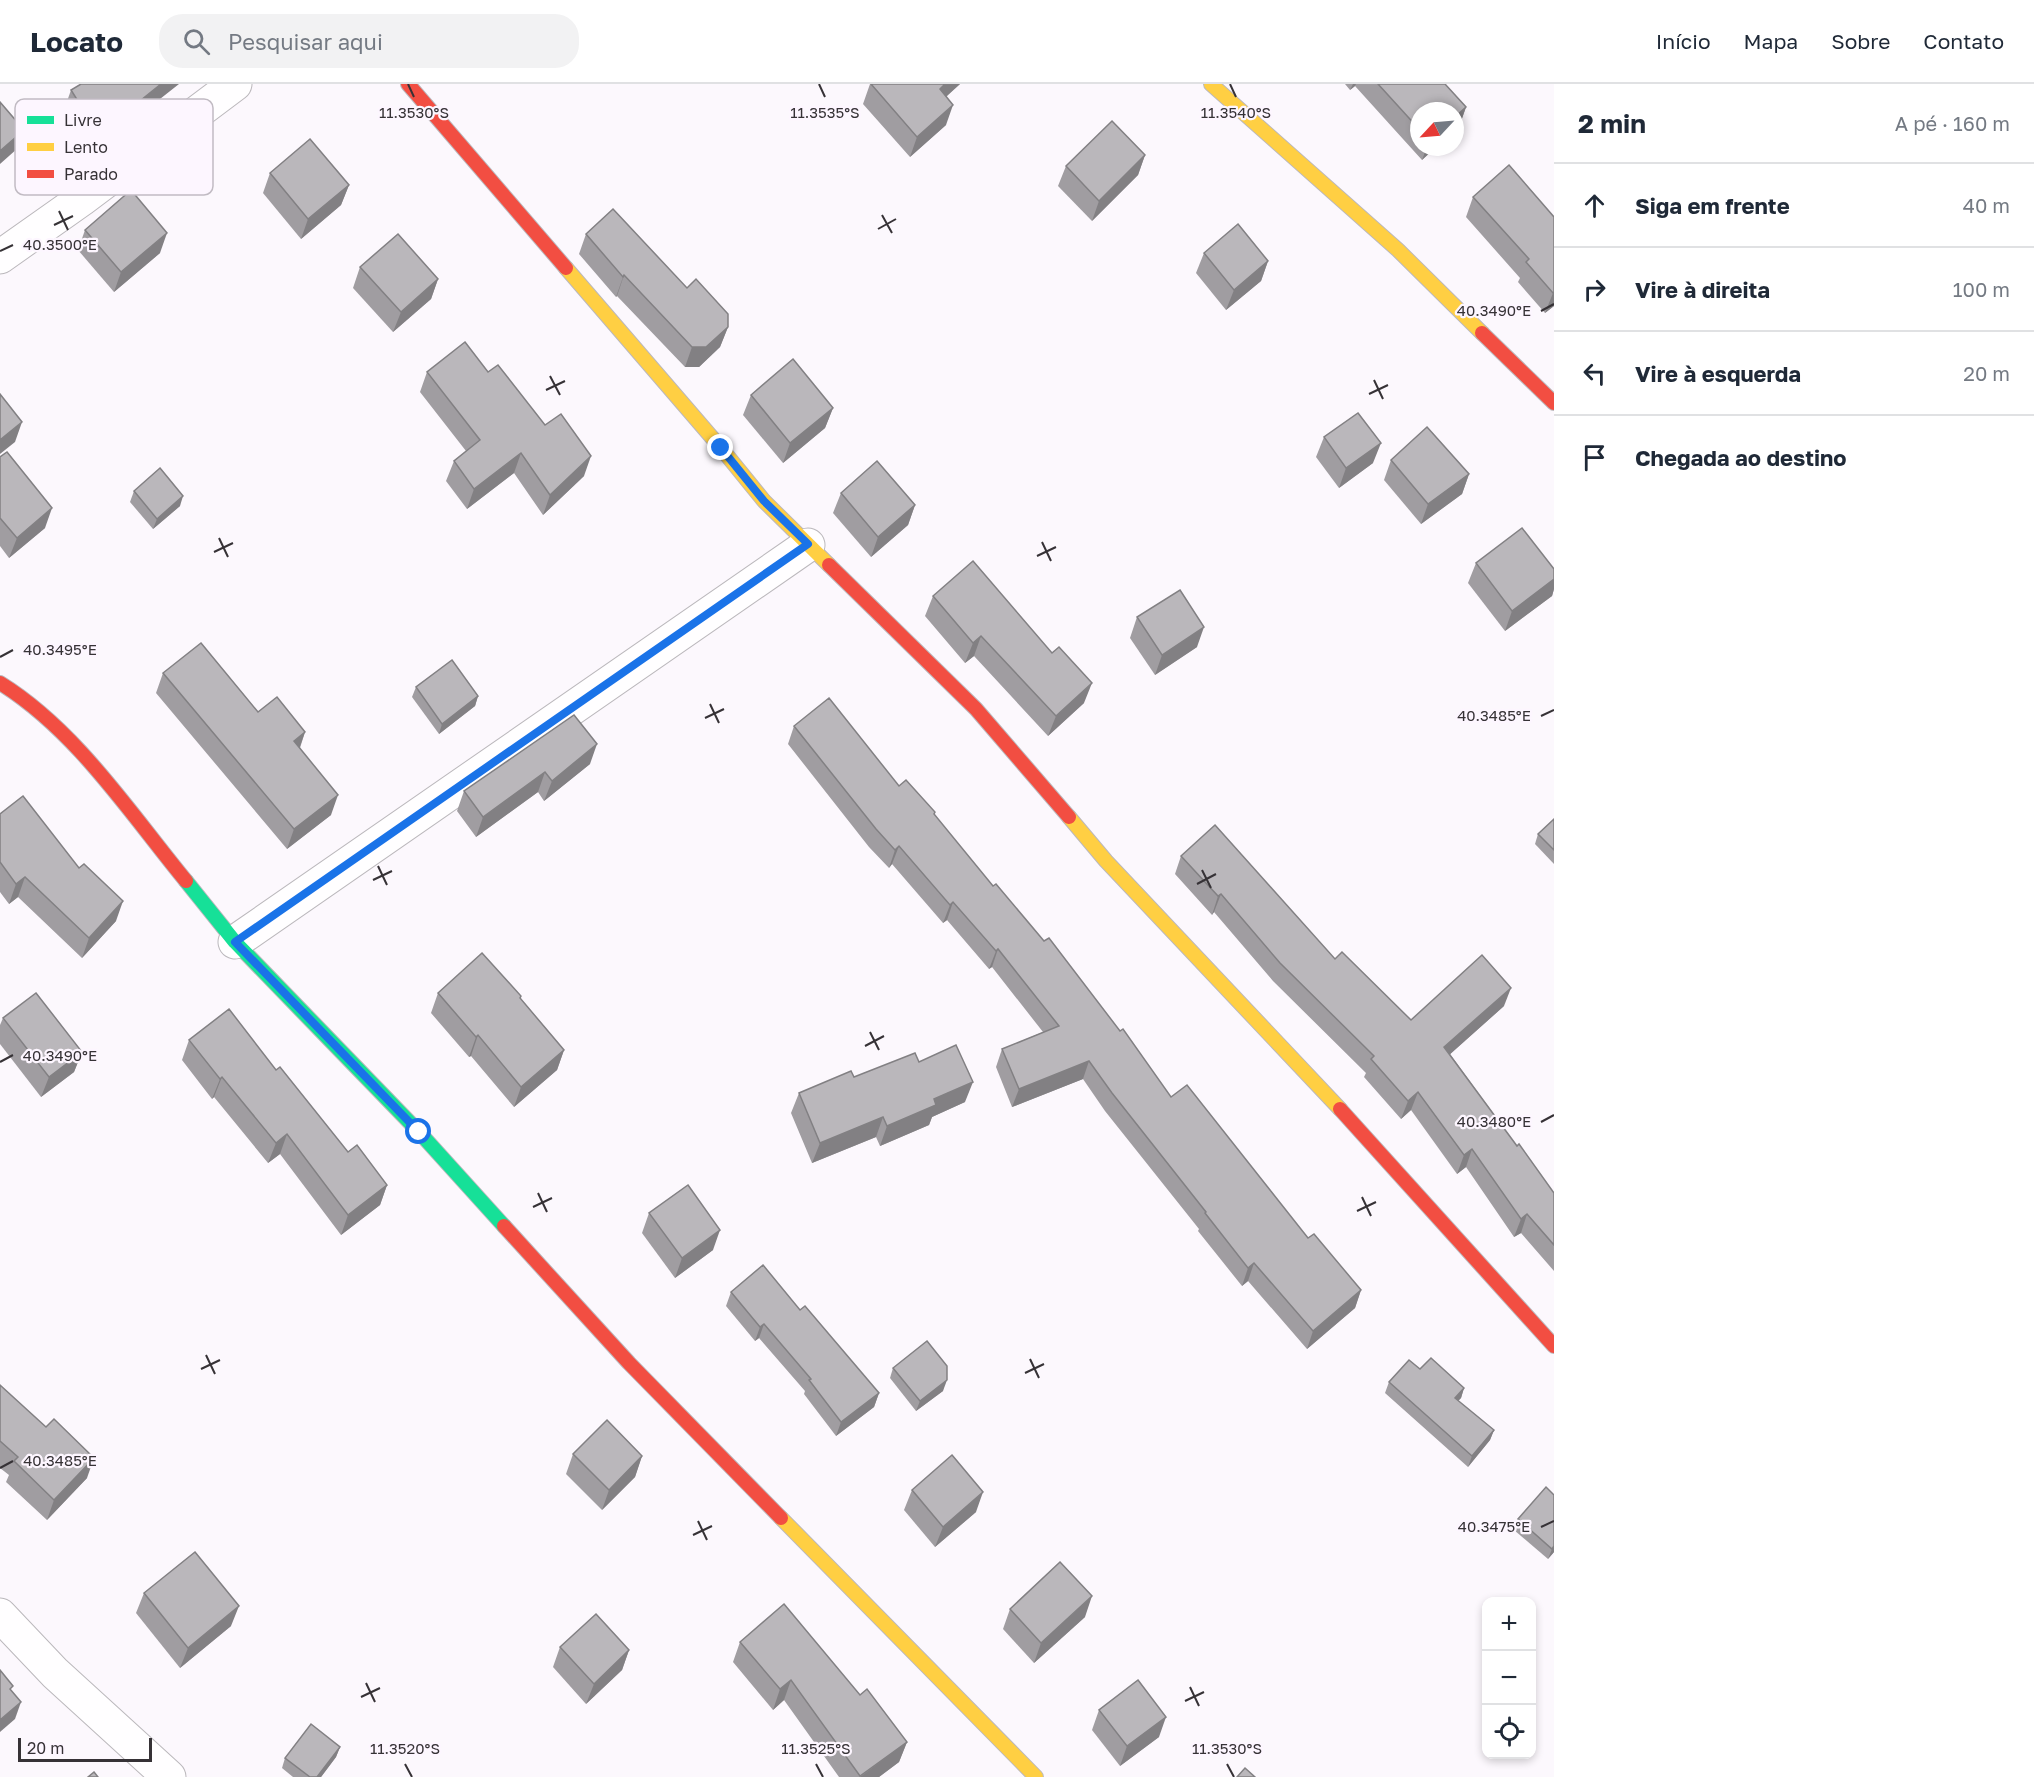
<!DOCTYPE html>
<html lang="pt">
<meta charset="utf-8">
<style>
:root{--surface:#fff;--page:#f2f2f3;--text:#1f2937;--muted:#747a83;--line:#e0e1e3}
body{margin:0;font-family:"Golos Text",sans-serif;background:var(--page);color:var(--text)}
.controls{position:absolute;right:18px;bottom:18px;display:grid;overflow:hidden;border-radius:12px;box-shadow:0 3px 9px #0003}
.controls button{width:54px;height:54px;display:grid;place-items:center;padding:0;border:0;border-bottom:2px solid var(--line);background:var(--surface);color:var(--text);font:30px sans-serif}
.compass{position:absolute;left:1410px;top:18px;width:54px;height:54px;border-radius:50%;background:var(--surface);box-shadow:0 3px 9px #0003;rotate:244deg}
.scale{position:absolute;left:18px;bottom:15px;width:134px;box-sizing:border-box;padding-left:6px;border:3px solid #363236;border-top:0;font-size:16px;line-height:21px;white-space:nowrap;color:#363236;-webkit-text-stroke:4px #fdf6ff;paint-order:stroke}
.stop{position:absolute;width:18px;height:18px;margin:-14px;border:4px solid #1a73e8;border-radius:50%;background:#fff}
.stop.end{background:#1a73e8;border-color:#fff;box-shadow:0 2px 6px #0008}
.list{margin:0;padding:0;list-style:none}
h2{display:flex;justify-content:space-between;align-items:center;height:78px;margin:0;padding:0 24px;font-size:26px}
h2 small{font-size:20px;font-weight:400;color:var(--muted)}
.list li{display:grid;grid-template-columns:39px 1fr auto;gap:18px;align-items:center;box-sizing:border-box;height:84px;padding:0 24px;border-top:2px solid var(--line)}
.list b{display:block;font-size:22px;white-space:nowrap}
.list em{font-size:20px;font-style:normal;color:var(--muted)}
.icon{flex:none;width:33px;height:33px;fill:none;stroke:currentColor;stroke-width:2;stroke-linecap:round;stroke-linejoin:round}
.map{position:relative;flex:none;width:1554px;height:1693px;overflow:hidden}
header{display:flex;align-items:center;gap:36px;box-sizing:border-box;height:84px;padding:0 30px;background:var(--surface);border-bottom:2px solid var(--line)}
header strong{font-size:28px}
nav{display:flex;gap:33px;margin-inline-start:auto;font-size:21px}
.search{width:420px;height:54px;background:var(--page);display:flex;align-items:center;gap:15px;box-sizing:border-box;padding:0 21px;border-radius:24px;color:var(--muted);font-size:22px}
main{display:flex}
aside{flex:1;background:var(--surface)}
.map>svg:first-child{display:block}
</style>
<header>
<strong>Locato</strong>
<div class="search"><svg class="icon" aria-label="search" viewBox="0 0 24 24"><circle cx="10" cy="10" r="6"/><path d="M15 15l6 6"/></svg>Pesquisar aqui</div>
<nav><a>Início</a><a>Mapa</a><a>Sobre</a><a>Contato</a></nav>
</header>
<main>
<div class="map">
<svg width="1554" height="1693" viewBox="0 0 1554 1693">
<rect width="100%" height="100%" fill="#fcf8fd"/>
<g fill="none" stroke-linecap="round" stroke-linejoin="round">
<g stroke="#bbb8bc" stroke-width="35">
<g id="street">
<path d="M0 173 82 115 235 0"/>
<path d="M235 858 808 461"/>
<path d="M0 1531 55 1589 169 1693"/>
</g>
</g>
<g stroke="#bbb8bc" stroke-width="16">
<path id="fast" d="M186 797 235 858 419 1048 504 1142"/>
</g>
<g stroke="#bbb8bc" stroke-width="16">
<g id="slow">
<path d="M1211 0 1398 166 1482 249"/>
<path d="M566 184 721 364 764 417 829 481"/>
<path d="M1069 733 1106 777 1340 1025"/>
<path d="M781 1434 1036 1693"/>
</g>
</g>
<g stroke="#bbb8bc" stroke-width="16">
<g id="jam">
<path d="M408 0 566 184"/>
<path d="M1482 249 1554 319"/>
<path d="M829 481 976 625 1069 733"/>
<path d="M0 599C76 646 130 729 186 797"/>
<path d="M1340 1025 1554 1262"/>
<path d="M504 1142 629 1279 781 1434"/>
</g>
</g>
<use href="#street" stroke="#fffeff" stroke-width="33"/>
<use href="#fast" stroke="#16e098" stroke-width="14"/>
<use href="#slow" stroke="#ffcf43" stroke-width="14"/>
<use href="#jam" stroke="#f24e42" stroke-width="14"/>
</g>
<g fill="#a09da1">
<path d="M870 0H960L946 13V41L910 73 863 20Z"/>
<path d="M1345 0H1445L1466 23 1459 43 1455 46V27H1419V63H1436L1422 76 1355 2 1350 6Z"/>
<path d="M71 6 146 26 139 46 94 74 64 26Z"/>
<path d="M1145 71 1138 91 1092 137 1058 102 1066 82Z"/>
<path d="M270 89 349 101 341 121 301 155 263 109Z"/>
<path d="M1473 113 1554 133V222L1545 229 1518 198 1520 194 1466 133Z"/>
<path d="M85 146 160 169 114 208 78 166Z"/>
<path d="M586 150 687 204 728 243 720 263 699 283H685L617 212 616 213 579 170Z"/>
<path d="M1204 169 1268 177 1261 197 1226 226 1196 189Z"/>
<path d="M360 183 438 195 431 215 393 248 353 204Z"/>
<path d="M427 288H488L584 392 543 431 514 389 467 425 446 397 454 377 466 367 420 308Z"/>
<path d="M751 311 833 324 825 344 783 379 743 331Z"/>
<path d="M1324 353 1373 379 1339 404 1316 373Z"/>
<path d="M0 373 45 444 9 474 0 462Z"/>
<path d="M1391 376 1469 390 1462 410 1421 440 1384 396Z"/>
<path d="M134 407 180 422 153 445 130 418Z"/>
<path d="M841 409 915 421 908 441 871 473 833 429Z"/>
<path d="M1476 479 1554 485V505L1552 512 1505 547 1468 499Z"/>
<path d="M933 512 1084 619 1048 652 974 572 965 579 925 532Z"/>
<path d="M1137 533 1197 563 1155 591 1130 554Z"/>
<path d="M163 589 305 648 300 664 331 731 287 765 156 609Z"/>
<path d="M416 603 478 612 475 622 439 650 412 613Z"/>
<path d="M574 631 590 680 544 717 538 708 476 753 457 727 464 707Z"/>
<path d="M794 642 899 702 935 728 934 731 993 802 1171 1013 1308 1154 1361 1206 1355 1224 1307 1265 1248 1197 1242 1202 1198 1147 1199 1145 1105 1027 1083 995 1012 1023 996 983 1002 965 1043 948 992 883 989 885 947 836 943 839 892 780 889 784 869 763 788 660Z"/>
<path d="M0 730 116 837 82 874 18 813 9 820 0 808Z"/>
<path d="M1554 735V780L1535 760 1538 750Z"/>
<path d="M1181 772 1335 875 1411 936 1504 922 1450 970 1517 1062 1554 1109V1187L1521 1149 1514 1153 1466 1083 1457 1090 1411 1026 1401 1035 1364 993 1366 989 1273 897 1214 828 1212 831 1175 790Z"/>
<path d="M438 909 521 912V915L564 966 557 986 514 1023 471 972 469 973 431 929Z"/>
<path d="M3 934 82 968 74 988 41 1013 0 960V941Z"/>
<path d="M189 956 276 986 348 1068 387 1101 380 1121 341 1151 280 1070 268 1079 214 1013 212 1015 182 976Z"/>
<path d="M919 978 965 1018 932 1033 929 1041 880 1062 876 1053 812 1079 791 1029 799 1009 854 993Z"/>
<path d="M649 1129 713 1166 675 1194 642 1149Z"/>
<path d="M731 1208 800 1226 879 1309 874 1323 836 1352 804 1310 805 1307 759 1254 755 1257 726 1222Z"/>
<path d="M893 1284 943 1307 916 1327 890 1294Z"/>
<path d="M1420 1285 1464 1304 1461 1314 1458 1317 1494 1346 1490 1356 1468 1383 1385 1309 1389 1298Z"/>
<path d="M0 1301 87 1394 47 1436 6 1398 9 1391 0 1384Z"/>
<path d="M573 1370 642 1372 635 1393 602 1426 566 1390Z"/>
<path d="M912 1406 976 1428 935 1463 904 1426Z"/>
<path d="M1554 1411V1468L1548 1475 1514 1446 1518 1435Z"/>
<path d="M144 1509 231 1542 180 1584 136 1529Z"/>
<path d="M1010 1525 1085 1533 1034 1579 1003 1545Z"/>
<path d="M740 1558 860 1611 907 1658 899 1678 879 1693H839L784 1616 773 1626 733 1578Z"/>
<path d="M560 1563 629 1566 622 1586 586 1620 553 1583Z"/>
<path d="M1099 1626 1159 1653 1120 1682 1092 1646Z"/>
<path d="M340 1663 336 1673 321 1693H293L282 1684 285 1674Z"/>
</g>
<g fill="#828083">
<path d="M161 0H179L146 26 139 46 94 74 101 54 140 17Z"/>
<path d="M945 0H960L932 25 940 5Z"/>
<path d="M1353 0H1356L1355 2 1350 6Z"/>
<path d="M953 21 946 41 910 73 917 53Z"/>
<path d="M1466 23 1459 43 1455 46V33Z"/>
<path d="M24 46 18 64 0 80V67Z"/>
<path d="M1427 63H1436L1422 76Z"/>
<path d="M1145 71 1138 91 1092 137 1099 117Z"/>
<path d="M349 101 341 121 301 155 308 135Z"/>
<path d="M167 149 160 169 114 208 121 188Z"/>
<path d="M1268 177 1261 197 1226 226 1234 206Z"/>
<path d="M624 191 617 212 616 213 623 193Z"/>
<path d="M438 195 431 215 393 248 401 228Z"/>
<path d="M1554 208V222L1545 229 1553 209Z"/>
<path d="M728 243 720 263 699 283H685L692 263Z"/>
<path d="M833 324 825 344 783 379 790 359Z"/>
<path d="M22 338 15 358 0 370V356Z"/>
<path d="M1381 359 1373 379 1339 404 1346 384Z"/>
<path d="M521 369 514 389 467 425 474 405Z"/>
<path d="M591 372 584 392 543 431 550 411Z"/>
<path d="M1469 390 1462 410 1421 440 1428 420Z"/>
<path d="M183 412 180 422 153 445 157 435Z"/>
<path d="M915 421 908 441 871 473 878 453Z"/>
<path d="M52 424 45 444 9 474 17 454Z"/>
<path d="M1554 495V505L1552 512 1505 547 1512 527Z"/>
<path d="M1204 543 1197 563 1155 591 1162 571Z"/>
<path d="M981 552 974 572 965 579 973 559Z"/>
<path d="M1092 599 1084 619 1048 652 1056 632Z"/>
<path d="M478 612 475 622 439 650 442 640Z"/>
<path d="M305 648 298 668 294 657Z"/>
<path d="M597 660 590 680 544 717 552 697Z"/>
<path d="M545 688 538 708 476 753 483 733Z"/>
<path d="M338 711 331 731 287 765 294 745Z"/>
<path d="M899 762 892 780 889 784 895 766Z"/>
<path d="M25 793 18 813 9 820 16 800Z"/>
<path d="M1221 810 1214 828 1212 831 1218 812Z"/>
<path d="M123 817 116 837 82 874 89 854Z"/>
<path d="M953 818 947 836 943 839 950 821Z"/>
<path d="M998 865 992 883 989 885 996 867Z"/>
<path d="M1511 904 1504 922 1438 981 1444 963Z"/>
<path d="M478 951 471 972 469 973 476 953Z"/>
<path d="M564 966 557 986 514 1023 521 1003Z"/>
<path d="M82 968 74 988 41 1013 49 993Z"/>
<path d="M1089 977 1083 995 1012 1023 1019 1005Z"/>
<path d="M222 993 214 1013 212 1015 220 995Z"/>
<path d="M973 998 965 1018 932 1033 929 1041 880 1062 887 1042 934 1015Z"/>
<path d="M1418 1008 1411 1026 1401 1035 1408 1017Z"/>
<path d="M883 1033 876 1053 812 1079 820 1059Z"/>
<path d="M287 1050 280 1070 268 1079 276 1059Z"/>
<path d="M1472 1065 1466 1083 1457 1090 1464 1071Z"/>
<path d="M387 1101 380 1121 341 1151 348 1131Z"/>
<path d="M1527 1130 1521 1149 1514 1153 1521 1135Z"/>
<path d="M720 1146 713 1166 675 1194 682 1174Z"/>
<path d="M1254 1179 1248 1197 1242 1202 1248 1184Z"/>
<path d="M1361 1206 1355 1224 1307 1265 1313 1247Z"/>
<path d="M764 1240 759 1254 755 1257 760 1243Z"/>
<path d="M947 1296 943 1307 916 1327 920 1317Z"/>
<path d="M1464 1304 1461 1314 1451 1324 1455 1314Z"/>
<path d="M879 1309 874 1323 836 1352 841 1338Z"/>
<path d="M1494 1346 1490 1356 1468 1383 1472 1372Z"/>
<path d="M642 1372 635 1393 602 1426 609 1406Z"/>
<path d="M94 1374 87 1394 47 1436 54 1416Z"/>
<path d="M983 1408 976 1428 935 1463 943 1443Z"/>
<path d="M1554 1462V1468L1548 1475 1552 1465Z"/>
<path d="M1092 1512 1085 1533 1034 1579 1041 1559Z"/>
<path d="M239 1522 231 1542 180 1584 188 1564Z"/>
<path d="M629 1566 622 1586 586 1620 594 1600Z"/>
<path d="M791 1596 784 1616 773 1626 780 1605Z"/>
<path d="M21 1618 15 1635 0 1648V1636Z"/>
<path d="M1166 1633 1159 1653 1120 1682 1127 1662Z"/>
<path d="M907 1658 899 1678 879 1693H860Z"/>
<path d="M340 1663 336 1673 321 1693H317Z"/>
</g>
<g fill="#bab7bb" stroke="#828083" stroke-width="1.5">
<path d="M81 0H161L140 17 146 26 101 54 71 6Z"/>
<path d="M871 0H945L940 5 953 21 917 53Z"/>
<path d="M1378 0H1445L1466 23 1455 33V27H1419V45Z"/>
<path d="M0 18 24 46 0 67Z"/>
<path d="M1112 37 1145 71 1099 117 1066 82Z"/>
<path d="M310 55 349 101 308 135 270 89Z"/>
<path d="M1509 81 1554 133V208L1553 209 1526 178 1529 175 1473 113Z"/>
<path d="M131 106 167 149 121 188 85 146Z"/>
<path d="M613 125 687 204 696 195 728 230V243L706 263H692L624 191 623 193 586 150Z"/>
<path d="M1238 140 1268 177 1234 206 1204 169Z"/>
<path d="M398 150 438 195 401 228 360 183Z"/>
<path d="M465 258 488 288 498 281 545 341 561 330 591 372 550 411 521 369 474 405 454 377 480 356 427 288Z"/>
<path d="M793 275 833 324 790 359 751 311Z"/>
<path d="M0 310 22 338 0 356Z"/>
<path d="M1358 329 1381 359 1346 384 1324 353Z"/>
<path d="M1427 343 1469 390 1428 420 1391 376Z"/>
<path d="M7 368 52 424 17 454 0 434V373Z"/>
<path d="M877 377 915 421 878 453 841 409Z"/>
<path d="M160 384 183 412 157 435 134 407Z"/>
<path d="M1522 444 1554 485V495L1512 527 1476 479Z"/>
<path d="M973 477 1052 569 1059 563 1092 599 1056 632 981 552 973 559 933 512Z"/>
<path d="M1180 506 1204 543 1162 571 1137 533Z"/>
<path d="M201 559 258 628 277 613 305 648 294 657 338 711 294 745 163 589Z"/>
<path d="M452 576 478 612 442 640 416 603Z"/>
<path d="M829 614 899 702 906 696 935 728 934 730 993 802 996 800 1044 857 1049 854 1120 947 1123 945 1171 1013 1187 1001 1308 1154 1314 1150 1361 1206 1313 1247 1254 1179 1248 1184 1205 1129 1206 1128 1112 1009 1089 977 1019 1005 1002 965 1059 942 998 865 996 867 953 818 950 821 899 762 895 766 876 745 794 642Z"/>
<path d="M574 631 597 660 552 697 545 688 483 733 464 707Z"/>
<path d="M23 712 79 784 84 780 123 817 89 854 25 793 16 800 0 778V730Z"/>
<path d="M1554 735V766L1538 750Z"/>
<path d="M1215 741 1335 875 1342 868 1411 936 1482 871 1511 904 1444 963 1517 1062 1519 1060 1554 1109V1161L1527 1130 1521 1135 1472 1065 1464 1071 1418 1008 1408 1017 1371 975 1374 972 1280 879 1221 810 1218 812 1181 772Z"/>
<path d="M482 869 521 912 520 914 564 966 521 1003 478 951 476 953 438 909Z"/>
<path d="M36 909 82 968 49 993 3 934Z"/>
<path d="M229 925 276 986 280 983 348 1068 357 1061 387 1101 348 1131 287 1050 276 1059 222 993 220 995 189 956Z"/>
<path d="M956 961 973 998 934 1015 936 1021 887 1042 883 1033 820 1059 799 1009 851 987 854 993 915 969 919 978Z"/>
<path d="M688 1101 720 1146 682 1174 649 1129Z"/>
<path d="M763 1181 800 1226 805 1222 879 1309 841 1338 809 1296 811 1295 764 1240 760 1243 731 1208Z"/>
<path d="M927 1257 947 1282V1296L920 1317 893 1284Z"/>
<path d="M1431 1274 1464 1304 1455 1314 1494 1346 1472 1372 1389 1298 1409 1276 1420 1285Z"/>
<path d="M0 1301 46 1343 54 1335 94 1374 54 1416 14 1377 18 1373 0 1357Z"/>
<path d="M607 1336 642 1372 609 1406 573 1370Z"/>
<path d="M952 1371 983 1408 943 1443 912 1406Z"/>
<path d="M1546 1403 1554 1411V1462L1552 1465 1518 1435Z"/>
<path d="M195 1468 239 1522 188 1564 144 1509Z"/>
<path d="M1060 1478 1092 1512 1041 1559 1010 1525Z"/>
<path d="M784 1520 860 1611 867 1605 907 1658 860 1692 791 1596 780 1605 740 1558Z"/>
<path d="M596 1530 629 1566 594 1600 560 1563Z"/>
<path d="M0 1586 13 1602 10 1605 21 1618 0 1636Z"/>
<path d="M1138 1596 1166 1633 1127 1662 1099 1626Z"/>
<path d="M311 1640 340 1663 317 1693H310L285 1674Z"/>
<path d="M1245 1684 1255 1693H1237Z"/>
<path d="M94 1688 98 1693H88Z"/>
</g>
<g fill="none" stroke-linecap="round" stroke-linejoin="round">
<path stroke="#1a73e8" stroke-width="8" d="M419 1048 235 858 808 460 764 417 721 364"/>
</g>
<path fill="none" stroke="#363236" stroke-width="2" d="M408 0 414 13M819 0 825 13M1230 0 1236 13M59 127 68 146M882 131 892 149M54 141 73 132M878 145 896 135M0 167 13 161M1541 227 1554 220M550 292 560 311M1374 296 1383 315M546 306 565 297M1369 310 1388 301M219 454 228 473M1042 458 1051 477M214 468 233 459M1037 472 1056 463M0 573 13 566M710 620 719 639M1541 632 1554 626M705 634 724 625M378 782 387 801M1202 786 1211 804M373 796 392 787M1197 800 1216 790M870 948 879 966M865 962 884 952M0 978 13 971M1541 1038 1554 1031M538 1109 547 1128M1362 1113 1371 1132M533 1123 552 1114M1357 1127 1376 1118M206 1271 215 1290M1030 1275 1039 1294M201 1285 220 1276M1025 1289 1044 1280M0 1384 13 1377M698 1437 707 1456M1541 1443 1554 1437M693 1451 712 1442M366 1599 375 1618M1190 1603 1199 1622M361 1613 380 1604M1185 1617 1204 1608M405 1680 412 1693M816 1680 823 1693M1227 1680 1234 1693"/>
<rect x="15" y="15" width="198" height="96" rx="9" fill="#fdf6ff" stroke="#c1bbc3" stroke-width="1.5"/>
<rect x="27" y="32" width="27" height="8" fill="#16e098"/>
<rect x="27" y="59" width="27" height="8" fill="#ffcf43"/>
<rect x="27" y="86" width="27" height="8" fill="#f24e42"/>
<g font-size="16" fill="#363236">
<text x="64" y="42">Livre</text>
<text x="64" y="69">Lento</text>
<text x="64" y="96">Parado</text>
</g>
<g font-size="15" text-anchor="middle" fill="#363236" stroke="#fdf6ff" stroke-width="4.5" stroke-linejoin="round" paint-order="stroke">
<text x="414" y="34">11.3530°S</text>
<text x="1236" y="34">11.3540°S</text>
<text x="825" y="34">11.3535°S</text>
<text x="60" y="166">40.3500°E</text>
<text x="1494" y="232">40.3490°E</text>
<text x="60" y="571">40.3495°E</text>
<text x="1494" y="637">40.3485°E</text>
<text x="60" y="977">40.3490°E</text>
<text x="1494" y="1043">40.3480°E</text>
<text x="60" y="1382">40.3485°E</text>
<text x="1494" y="1448">40.3475°E</text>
<text x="405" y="1670">11.3520°S</text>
<text x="816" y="1670">11.3525°S</text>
<text x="1227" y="1670">11.3530°S</text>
</g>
</svg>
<div class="controls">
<button>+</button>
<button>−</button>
<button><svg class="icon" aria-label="locate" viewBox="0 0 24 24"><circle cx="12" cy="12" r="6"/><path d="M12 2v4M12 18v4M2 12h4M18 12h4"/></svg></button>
</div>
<svg class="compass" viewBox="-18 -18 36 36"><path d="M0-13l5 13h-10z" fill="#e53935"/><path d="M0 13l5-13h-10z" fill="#747a83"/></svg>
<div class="scale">20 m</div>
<div class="stop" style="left:419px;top:1048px"></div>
<div class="stop end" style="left:721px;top:364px"></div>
</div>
<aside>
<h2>2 min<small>A pé · 160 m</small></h2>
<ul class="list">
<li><svg class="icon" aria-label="ahead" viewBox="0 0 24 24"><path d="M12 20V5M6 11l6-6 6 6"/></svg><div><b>Siga em frente</b></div><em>40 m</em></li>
<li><svg class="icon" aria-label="right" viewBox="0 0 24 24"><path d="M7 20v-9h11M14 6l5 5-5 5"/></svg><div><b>Vire à direita</b></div><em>100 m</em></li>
<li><svg class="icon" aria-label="left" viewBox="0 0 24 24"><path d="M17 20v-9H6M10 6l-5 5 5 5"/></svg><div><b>Vire à esquerda</b></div><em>20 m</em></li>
<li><svg class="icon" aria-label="arrive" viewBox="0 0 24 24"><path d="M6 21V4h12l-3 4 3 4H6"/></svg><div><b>Chegada ao destino</b></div></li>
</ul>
</aside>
</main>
